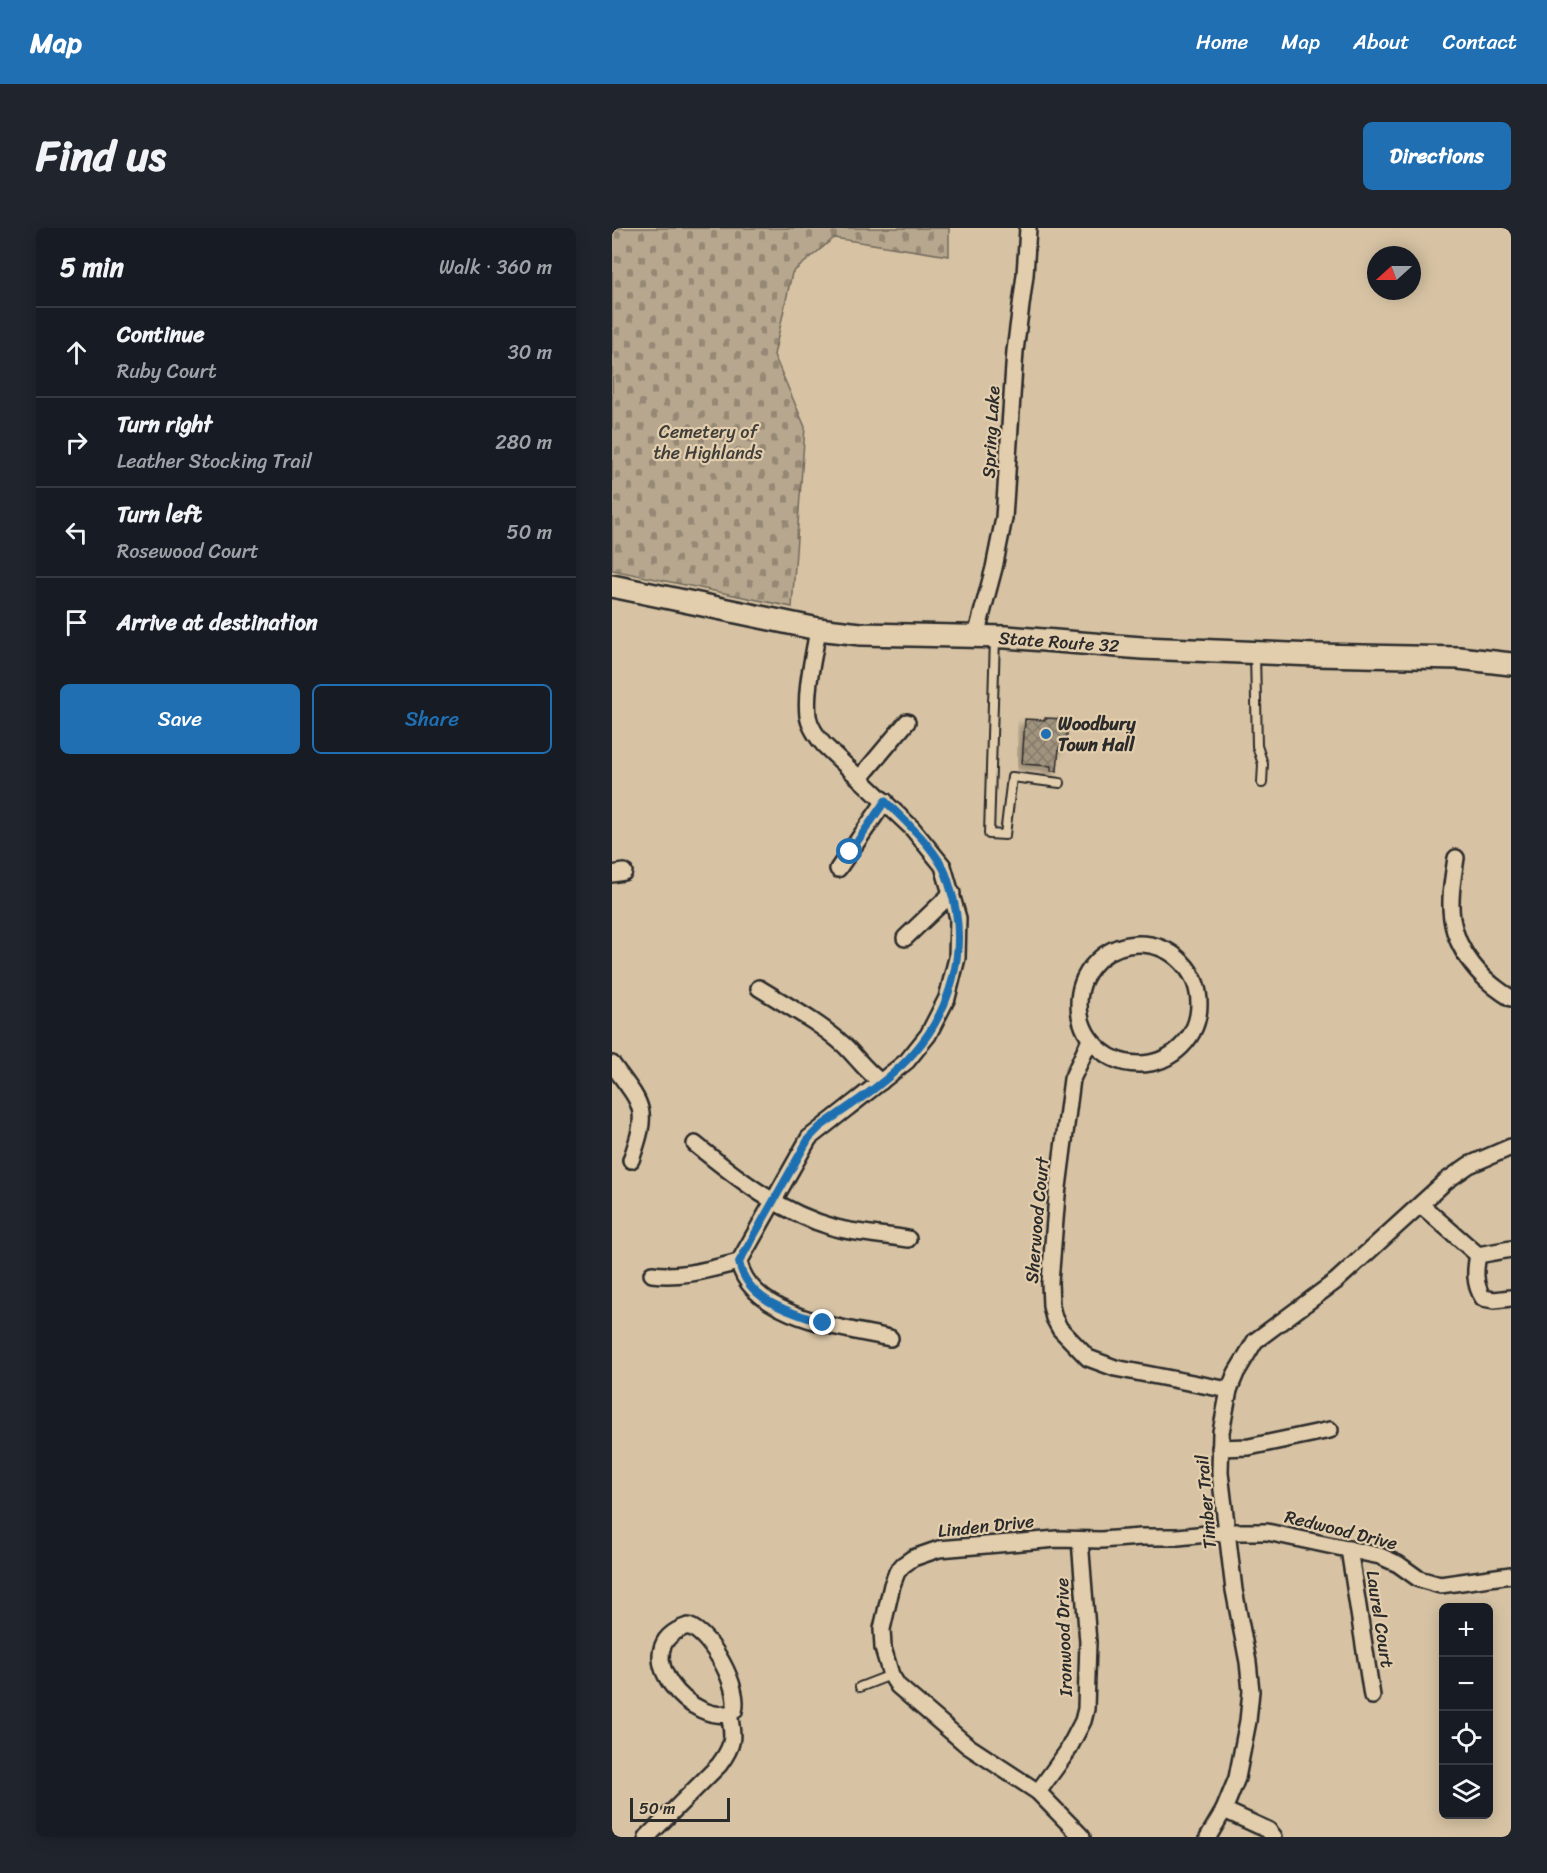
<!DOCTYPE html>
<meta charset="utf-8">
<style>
:root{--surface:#171b24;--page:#20242c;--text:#f1f3f6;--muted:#9ea1a6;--line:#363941;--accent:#1f6fb2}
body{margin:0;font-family:Sriracha,sans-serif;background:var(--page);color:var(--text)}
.controls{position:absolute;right:18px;bottom:18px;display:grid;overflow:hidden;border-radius:9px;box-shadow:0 3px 15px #0003}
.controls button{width:54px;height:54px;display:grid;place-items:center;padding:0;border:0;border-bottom:2px solid var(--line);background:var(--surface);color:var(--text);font:30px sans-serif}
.compass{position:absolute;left:755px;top:18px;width:54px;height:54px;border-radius:50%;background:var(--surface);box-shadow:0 3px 15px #0003;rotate:249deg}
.scale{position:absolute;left:18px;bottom:15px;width:100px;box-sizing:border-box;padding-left:6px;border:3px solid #2b2b2b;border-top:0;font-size:16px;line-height:21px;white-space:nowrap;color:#2b2b2b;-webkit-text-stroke:4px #e2cdac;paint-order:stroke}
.stop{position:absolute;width:18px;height:18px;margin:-14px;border:4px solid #1f6fb2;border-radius:50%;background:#fff}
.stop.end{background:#1f6fb2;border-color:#fff;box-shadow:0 2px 6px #0008}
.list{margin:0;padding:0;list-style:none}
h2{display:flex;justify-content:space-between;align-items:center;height:78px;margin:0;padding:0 24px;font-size:26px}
h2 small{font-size:20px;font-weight:400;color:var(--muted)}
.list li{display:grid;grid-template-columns:39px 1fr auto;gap:18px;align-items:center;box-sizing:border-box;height:90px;padding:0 24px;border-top:2px solid var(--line)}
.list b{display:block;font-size:22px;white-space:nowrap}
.list p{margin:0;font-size:20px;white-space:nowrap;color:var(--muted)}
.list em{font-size:20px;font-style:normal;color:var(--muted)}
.actions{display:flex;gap:12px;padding:18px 24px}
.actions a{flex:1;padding:14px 0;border:2px solid var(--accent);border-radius:9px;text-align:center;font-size:21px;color:var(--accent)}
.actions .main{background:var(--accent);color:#fff}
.icon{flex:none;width:33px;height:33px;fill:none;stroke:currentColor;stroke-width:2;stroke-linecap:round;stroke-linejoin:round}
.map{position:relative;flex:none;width:899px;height:1609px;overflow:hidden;border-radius:9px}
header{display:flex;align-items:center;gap:36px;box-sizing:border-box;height:84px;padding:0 30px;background:var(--accent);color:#fff}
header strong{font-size:28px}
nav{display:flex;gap:33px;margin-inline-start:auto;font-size:21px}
.intro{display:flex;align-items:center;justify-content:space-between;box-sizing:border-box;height:144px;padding:0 36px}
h1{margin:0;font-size:42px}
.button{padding:15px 27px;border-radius:9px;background:var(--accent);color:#fff;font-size:21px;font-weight:700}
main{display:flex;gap:36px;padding:0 36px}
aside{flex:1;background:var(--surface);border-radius:9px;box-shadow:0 3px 15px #0003}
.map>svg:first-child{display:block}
</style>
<header>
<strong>Map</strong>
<nav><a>Home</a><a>Map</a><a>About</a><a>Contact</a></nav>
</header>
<div class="intro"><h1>Find us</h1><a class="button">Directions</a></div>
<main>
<aside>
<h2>5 min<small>Walk · 360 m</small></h2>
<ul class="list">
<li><svg class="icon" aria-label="ahead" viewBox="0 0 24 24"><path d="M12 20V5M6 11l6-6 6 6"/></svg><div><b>Continue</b><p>Ruby Court</p></div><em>30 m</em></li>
<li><svg class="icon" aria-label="right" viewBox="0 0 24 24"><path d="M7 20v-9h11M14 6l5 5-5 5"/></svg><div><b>Turn right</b><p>Leather Stocking Trail</p></div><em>280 m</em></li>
<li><svg class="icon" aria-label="left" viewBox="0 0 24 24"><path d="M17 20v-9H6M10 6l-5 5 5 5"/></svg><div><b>Turn left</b><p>Rosewood Court</p></div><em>50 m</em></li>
<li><svg class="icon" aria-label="arrive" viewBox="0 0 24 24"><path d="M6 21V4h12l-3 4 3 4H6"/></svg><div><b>Arrive at destination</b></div></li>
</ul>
<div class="actions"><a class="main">Save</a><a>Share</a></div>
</aside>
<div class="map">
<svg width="899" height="1609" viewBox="0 0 899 1609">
<defs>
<pattern id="cemetery-stones" width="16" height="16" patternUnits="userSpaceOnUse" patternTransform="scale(1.5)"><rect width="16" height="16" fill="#b7a78e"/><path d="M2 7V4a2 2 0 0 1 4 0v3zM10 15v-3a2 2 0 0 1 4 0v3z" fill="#958874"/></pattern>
<pattern id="building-cross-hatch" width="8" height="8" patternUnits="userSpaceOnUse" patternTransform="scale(1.5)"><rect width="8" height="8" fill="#a1947f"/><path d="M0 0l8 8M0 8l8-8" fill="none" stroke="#837968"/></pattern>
<filter id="shadow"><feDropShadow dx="-5.5" dy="5.5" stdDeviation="3" flood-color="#0004"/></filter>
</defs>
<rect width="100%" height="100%" fill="#d7c3a4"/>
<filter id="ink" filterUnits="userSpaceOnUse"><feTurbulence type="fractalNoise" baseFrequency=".0167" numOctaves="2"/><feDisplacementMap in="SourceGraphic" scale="12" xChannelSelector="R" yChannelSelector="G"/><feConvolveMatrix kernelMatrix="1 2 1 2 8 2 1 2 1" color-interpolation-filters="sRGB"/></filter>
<g filter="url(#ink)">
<path fill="url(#cemetery-stones)" stroke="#71695c" stroke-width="1.5" d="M0 0H337V28L222 10 180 45 162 127 193 199 180 379 0 342Z"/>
<path fill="url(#building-cross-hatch)" stroke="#2b2b2b" stroke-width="1.5" filter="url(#shadow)" d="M433 490 456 491 454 520H447L445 543H439V538L410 536 413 491 433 492Z"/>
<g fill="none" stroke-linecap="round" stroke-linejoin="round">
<g stroke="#2b2b2b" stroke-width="12">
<g id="service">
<path d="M383 410 377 606 393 607 400 549 448 555"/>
<path d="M643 426 645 518 651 536 650 555"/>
<path d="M248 1459 279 1447"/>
</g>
</g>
<g stroke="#2b2b2b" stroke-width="20">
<g id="minor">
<path d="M364 408 382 340 392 290 403 123 413 47 416 0"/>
<path d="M248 550 295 494"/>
<path d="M844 630C841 650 837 671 840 691 845 724 870 753 899 770"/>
<path d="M226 641 273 573"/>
<path d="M0 646 12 644"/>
<path d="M293 710 340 665"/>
<circle cx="527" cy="776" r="60"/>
<path d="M147 760C176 778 208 795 233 818 245 830 255 844 269 854"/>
<path d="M478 812 460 851 445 967 438 1054 439 1078 442 1090 448 1101 476 1130 503 1140 617 1162"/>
<path d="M0 836C32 879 37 881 19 932"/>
<path d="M83 916C126 951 169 985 224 1000 247 1006 273 1007 296 1011"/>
<path d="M809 977 866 1027C863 1042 862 1056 871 1070L882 1072 899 1070"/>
<path d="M866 1027 899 1021"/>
<path d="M127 1034 197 910 295 833 316 807 335 770 345 730 346 690 331 638 300 600 212 517C205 509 198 499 196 488 193 460 202 428 206 401"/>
<path d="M127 1034C139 1090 233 1100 278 1110"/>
<path d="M40 1046C71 1050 98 1041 127 1034"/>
<path d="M608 1220 637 1219 718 1202"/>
<path d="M737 1321 760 1468"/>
<path d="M76 1398C99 1405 129 1461 122 1483 83 1504 9 1419 76 1398Z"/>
<path d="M426 1564 455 1524 471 1493 474 1481 476 1414 468 1312"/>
<path d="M612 1582 656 1602 662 1609"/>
<path d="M35 1609 107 1537C122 1517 122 1509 117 1486"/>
<path d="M470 1609 426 1564 356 1518 286 1458 279 1447 271 1420 270 1401 280 1357 285 1344 291 1337 301 1330 327 1321 445 1311 489 1312 529 1309H566L615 1304H655L768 1328 786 1336 807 1351 828 1357 899 1347"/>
<path d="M596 1609 612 1582 625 1550 636 1493 639 1463 636 1434 622 1362 608 1245 609 1204 617 1162 624 1145 643 1113 724 1053 834 953 857 937 899 919"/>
</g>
</g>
<g stroke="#2b2b2b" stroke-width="26">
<path id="secondary" d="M0 358 206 401 249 406 394 409 530 420 703 427 847 430 899 436"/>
</g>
<use href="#service" stroke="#e2cdac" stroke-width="8"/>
<use href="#minor" stroke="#e2cdac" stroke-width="15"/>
<use href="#secondary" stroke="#e2cdac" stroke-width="21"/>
</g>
</g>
<g fill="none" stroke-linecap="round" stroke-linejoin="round" filter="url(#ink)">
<path stroke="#1f6fb2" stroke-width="8" d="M211 1095C178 1084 135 1073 127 1034L197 910 208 899C237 878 270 858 295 832 339 787 358 720 338 659 336 652 334 644 330 638 316 613 293 593 273 573L238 624"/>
</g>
<circle fill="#1f6fb2" stroke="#e2cdac" stroke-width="2" cx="434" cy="506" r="6"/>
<g text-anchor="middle" stroke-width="4.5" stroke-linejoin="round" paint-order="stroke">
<g font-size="18" fill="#403e3a" stroke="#e2cdac">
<text x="96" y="210">Cemetery of<tspan x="96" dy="21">the Highlands</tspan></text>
</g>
<g font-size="18" fill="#2b2b2b" stroke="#e2cdac">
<text transform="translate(379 204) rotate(-87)" y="6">Spring Lake</text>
<text transform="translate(447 414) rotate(4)" y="6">State Route 32</text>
<text transform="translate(425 992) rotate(-85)" y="6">Sherwood Court</text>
<text transform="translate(594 1274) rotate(-95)" y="6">Timber Trail</text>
<text transform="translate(374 1298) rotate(-6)" y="6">Linden Drive</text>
<text transform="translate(729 1302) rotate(14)" y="6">Redwood Drive</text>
<text transform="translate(768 1391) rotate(81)" y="6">Laurel Court</text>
<text transform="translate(452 1409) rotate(-92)" y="6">Ironwood Drive</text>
</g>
<g font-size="18" font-weight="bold" fill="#2b2b2b" stroke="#e2cdac" text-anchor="start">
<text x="446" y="502">Woodbury<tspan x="446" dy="21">Town Hall</tspan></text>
</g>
</g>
</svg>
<div class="controls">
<button>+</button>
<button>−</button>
<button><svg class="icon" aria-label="locate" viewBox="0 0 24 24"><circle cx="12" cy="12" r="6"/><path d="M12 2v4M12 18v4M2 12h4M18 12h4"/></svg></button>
<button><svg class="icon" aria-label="layers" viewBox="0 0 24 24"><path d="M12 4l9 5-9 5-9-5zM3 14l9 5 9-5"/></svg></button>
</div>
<svg class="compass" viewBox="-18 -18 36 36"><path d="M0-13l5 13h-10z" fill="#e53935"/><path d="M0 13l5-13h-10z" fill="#9ea1a6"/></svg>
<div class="scale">50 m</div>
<div class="stop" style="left:238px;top:624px"></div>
<div class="stop end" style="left:211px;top:1095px"></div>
</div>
</main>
